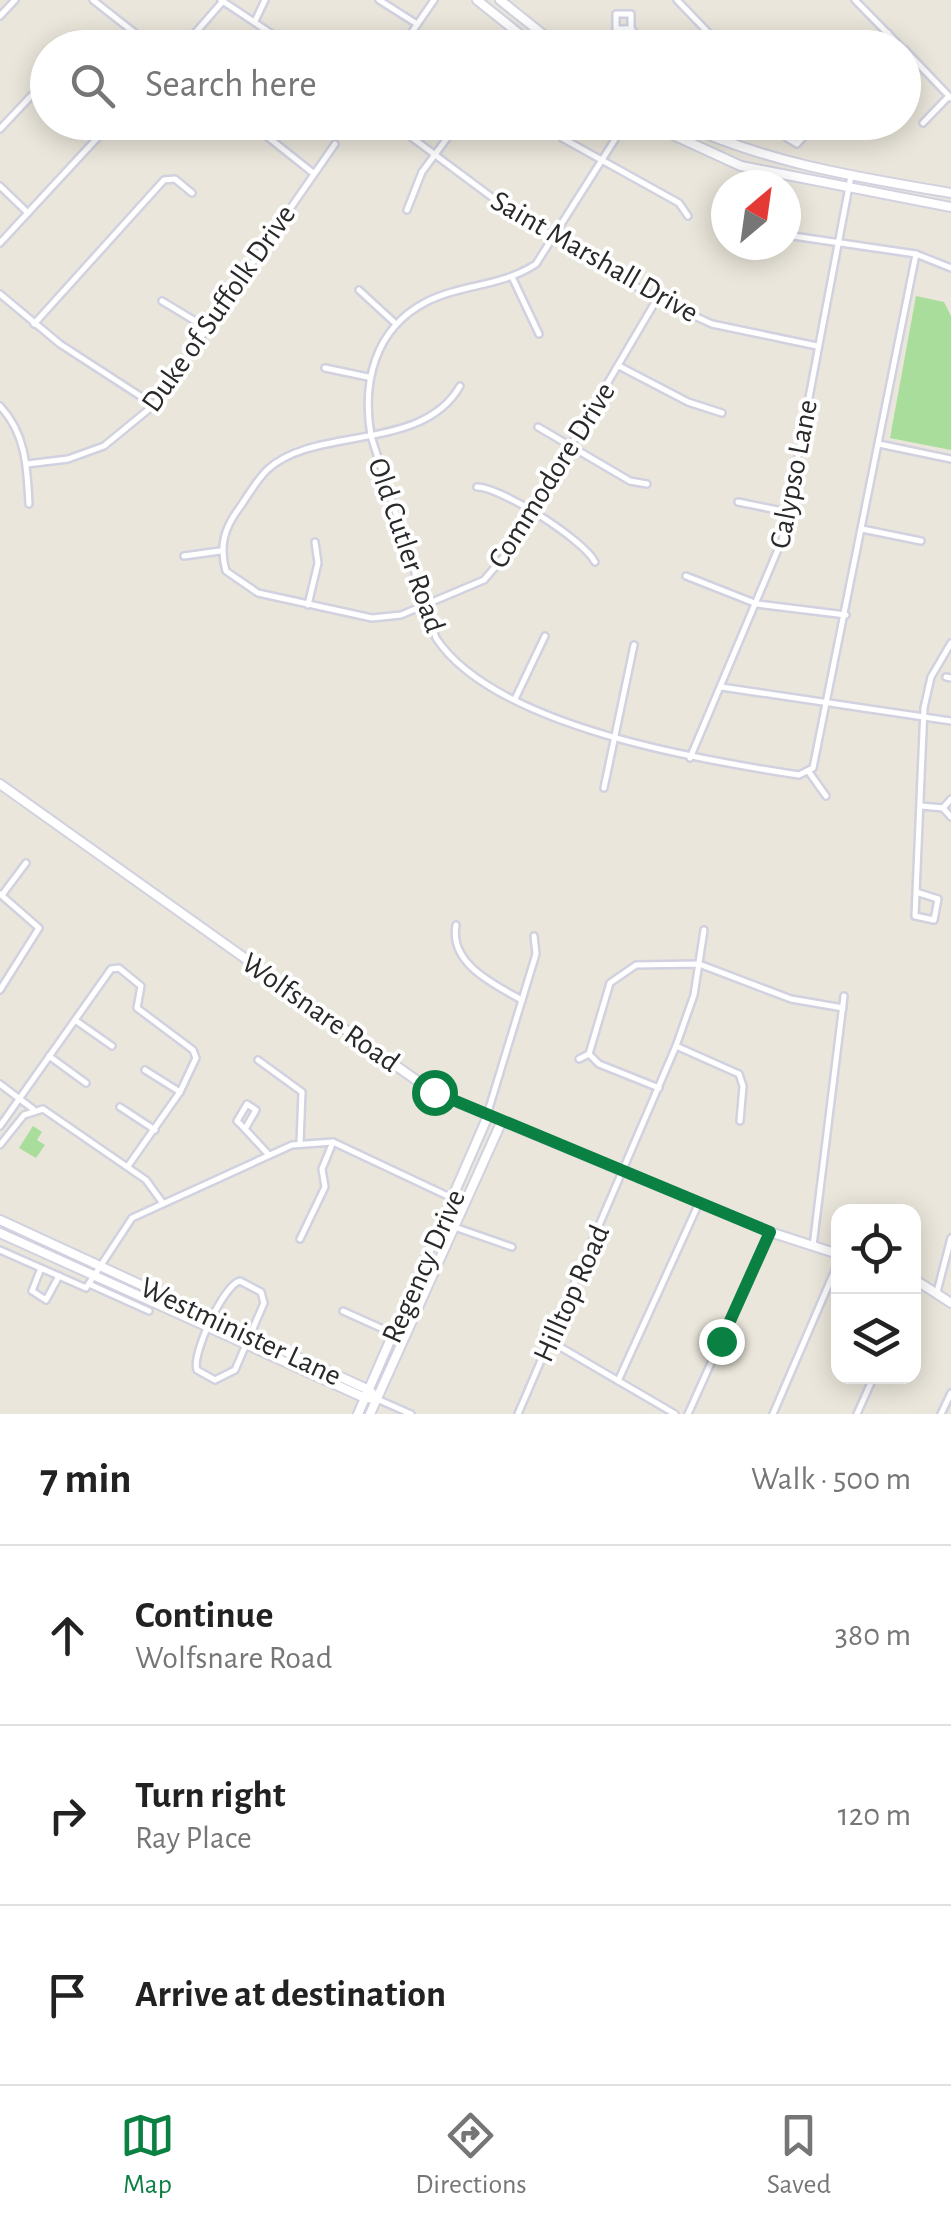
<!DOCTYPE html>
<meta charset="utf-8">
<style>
:root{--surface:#fff;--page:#f2f2f2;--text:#222;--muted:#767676;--line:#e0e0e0;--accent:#0b8043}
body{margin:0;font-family:"Alegreya Sans",sans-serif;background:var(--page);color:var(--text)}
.controls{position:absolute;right:30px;bottom:30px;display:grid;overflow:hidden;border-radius:20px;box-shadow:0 5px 25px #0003}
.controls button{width:90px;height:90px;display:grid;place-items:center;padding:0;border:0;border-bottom:2px solid var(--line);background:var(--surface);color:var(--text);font:50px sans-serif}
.compass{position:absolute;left:711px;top:170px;width:90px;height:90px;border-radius:50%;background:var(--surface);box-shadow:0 5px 25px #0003;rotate:29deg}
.stop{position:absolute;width:30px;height:30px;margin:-22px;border:8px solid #0b8043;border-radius:50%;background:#fff}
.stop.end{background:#0b8043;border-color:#fff;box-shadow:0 2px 10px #0008}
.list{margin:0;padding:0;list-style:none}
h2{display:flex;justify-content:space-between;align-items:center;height:130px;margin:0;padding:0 40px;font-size:42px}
h2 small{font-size:32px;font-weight:400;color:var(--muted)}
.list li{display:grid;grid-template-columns:65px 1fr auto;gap:30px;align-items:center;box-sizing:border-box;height:180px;padding:0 40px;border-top:2px solid var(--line)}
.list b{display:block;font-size:38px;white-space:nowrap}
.list p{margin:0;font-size:32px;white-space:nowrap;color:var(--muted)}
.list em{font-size:32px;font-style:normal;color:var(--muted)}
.icon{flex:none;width:55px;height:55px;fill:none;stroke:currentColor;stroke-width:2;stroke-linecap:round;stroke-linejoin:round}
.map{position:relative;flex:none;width:951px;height:1414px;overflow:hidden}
.search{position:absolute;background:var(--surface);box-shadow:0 5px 25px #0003;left:30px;right:30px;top:30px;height:110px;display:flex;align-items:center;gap:25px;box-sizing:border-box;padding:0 35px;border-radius:55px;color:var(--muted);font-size:38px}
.sheet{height:670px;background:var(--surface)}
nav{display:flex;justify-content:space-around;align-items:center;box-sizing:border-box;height:140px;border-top:2px solid var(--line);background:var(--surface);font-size:28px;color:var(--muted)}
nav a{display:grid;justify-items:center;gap:5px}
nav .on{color:var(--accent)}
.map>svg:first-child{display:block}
</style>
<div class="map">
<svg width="951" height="1414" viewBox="0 0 951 1414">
<rect width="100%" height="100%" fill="#eae6db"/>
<g fill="#a8dd9b">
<path d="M916 296 944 302 951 316V450L890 438Z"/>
<path d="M33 1126 42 1132 37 1140 45 1145 36 1158 19 1148Z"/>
</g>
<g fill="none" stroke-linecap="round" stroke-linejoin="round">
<g stroke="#d1d1e0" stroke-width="10">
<g id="street">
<path d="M93 0 154 48"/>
<path d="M221 0 293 48"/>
<path d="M379 0 417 24"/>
<path d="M677 0 723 48"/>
<path d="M855 0 902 48"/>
<path d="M0 16 15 0"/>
<path d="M256 19 265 0"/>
<path d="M631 29H616V14H631V29L649 48"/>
<path d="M182 48 223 1"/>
<path d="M401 48 434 0"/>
<path d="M687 48 706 31"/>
<path d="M873 48 888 33"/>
<path d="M904 49 951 98"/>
<path d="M249 122 313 173"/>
<path d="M391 122 505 207 657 299 712 324 817 346"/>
<path d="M626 122 536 264C501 287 461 284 426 302 374 329 362 383 371 436L436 638C494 726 700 760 799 775L813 768 916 254"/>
<path d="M788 122 787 138 797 144 806 134 797 122"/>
<path d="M923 123 949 96"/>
<path d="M0 129 48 78"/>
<path d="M562 138 679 203 688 216"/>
<path d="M0 186 28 213"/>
<path d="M407 210 422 172 459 122"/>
<path d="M786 235 916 254 951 268"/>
<path d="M0 243 112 122"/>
<path d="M513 279 539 334"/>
<path d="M359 290 396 324"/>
<path d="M0 294 60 344 154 405"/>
<path d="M162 301 205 327"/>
<path d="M34 324 164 180 175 179 192 193"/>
<path d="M619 366 688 402 722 413"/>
<path d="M325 368 368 377"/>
<path d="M460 386C422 453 315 425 267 470 257 480 248 495 240 507 224 528 219 546 226 571L258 593 372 618 401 615 484 580 508 552 657 299"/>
<path d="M0 406C26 434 27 467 29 504"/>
<path d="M538 427 630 481 647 484"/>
<path d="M879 444 951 459"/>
<path d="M27 464 68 459 104 446 154 405 335 144"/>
<path d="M477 487C501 487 584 540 595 562"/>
<path d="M738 502 787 512"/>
<path d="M862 529 921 541"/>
<path d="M184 556 220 551"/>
<path d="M686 576 757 604 846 615"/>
<path d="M308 605 318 563 315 542"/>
<path d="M946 677 951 678"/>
<path d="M721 687 951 721"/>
<path d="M515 699 545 636"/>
<path d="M690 758 782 540 851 176"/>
<path d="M809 772 826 796"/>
<path d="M604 788 634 645"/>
<path d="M921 806 943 808 951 817"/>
<path d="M943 808 951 799"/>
<path d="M916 892 938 899 934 920 915 916 924 708 931 677 951 643"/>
<path d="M0 894 39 928 0 990"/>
<path d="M2 895 26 863"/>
<path d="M456 925C449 963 493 984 522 1000"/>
<path d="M75 1020 112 1046"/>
<path d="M676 1046 739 1074 743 1086 740 1121"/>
<path d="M49 1056 86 1083"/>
<path d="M579 1059 589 1054"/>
<path d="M258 1060 302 1092 300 1143"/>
<path d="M145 1070 180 1092"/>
<path d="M0 1084 33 1109"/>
<path d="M659 1088 599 1064 589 1054 610 983 636 965 699 964 791 999 843 1008"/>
<path d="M247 1104 256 1110 245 1129 237 1121Z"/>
<path d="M120 1107 155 1130"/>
<path d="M487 1115 536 954 534 936"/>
<path d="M0 1126 111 969 119 968 141 986 137 1008 193 1050 196 1058 180 1092 128 1166"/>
<path d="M245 1129 268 1154"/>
<path d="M0 1145 24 1115 43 1109 146 1180 162 1202"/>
<path d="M443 1223 512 1247"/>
<path d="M300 1239 325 1187 322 1169 333 1142"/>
<path d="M813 1246 844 996"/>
<path d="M0 1250 86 1288 132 1218 292 1145 333 1142 452 1198"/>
<path d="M41 1268 32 1291 46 1300 59 1276"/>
<path d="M240 1281 261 1292 264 1303 235 1370 215 1380 197 1370C191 1355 224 1284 240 1281Z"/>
<path d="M89 1284 149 1311"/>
<path d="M937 1292 951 1238"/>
<path d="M343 1311 394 1334"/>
<path d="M550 1341 675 1414"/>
<path d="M618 1381 699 1203"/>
<path d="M377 1399 411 1414"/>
<path d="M518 1414 676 1046 694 995 704 930"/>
<path d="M688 1414 770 1232"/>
<path d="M773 1414 838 1263"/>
<path d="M857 1414 874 1376"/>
<path d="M941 1414 951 1393"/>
</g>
</g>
<g stroke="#d1d1e0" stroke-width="12">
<g id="secondary">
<path d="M477 0 537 48"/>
<path d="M500 0 560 48"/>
<path d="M645 122 741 166 951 207"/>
<path d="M679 122C767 163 856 177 951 193"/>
<path d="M0 784 433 1092 770 1232 838 1254"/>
<path d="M0 1220 369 1390 377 1399"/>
<path d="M0 1233 365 1398 377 1399"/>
<path d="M914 1279 951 1303"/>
<path d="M358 1414 487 1118"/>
<path d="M370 1414 501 1123"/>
</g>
</g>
<use href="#street" stroke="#fff" stroke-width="5"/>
<use href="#secondary" stroke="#fff" stroke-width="8"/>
</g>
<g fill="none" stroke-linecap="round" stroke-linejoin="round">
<path stroke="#0b8043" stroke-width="12" d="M434 1092 770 1232 721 1341"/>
</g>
<g text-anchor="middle" stroke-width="8" stroke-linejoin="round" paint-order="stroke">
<g font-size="30" fill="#292929" stroke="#fff">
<text transform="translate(595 256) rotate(30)" y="10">Saint Marshall Drive</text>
<text transform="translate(218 308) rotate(-55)" y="10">Duke of Suffolk Drive</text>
<text transform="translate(793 474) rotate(-79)" y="10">Calypso Lane</text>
<text transform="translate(551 475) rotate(-58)" y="10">Commodore Drive</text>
<text transform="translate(407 545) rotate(71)" y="10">Old Cutler Road</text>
<text transform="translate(321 1012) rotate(35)" y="10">Wolfsnare Road</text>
<text transform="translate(423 1266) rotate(-66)" y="10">Regency Drive</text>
<text transform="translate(571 1293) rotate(-66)" y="10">Hilltop Road</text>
<text transform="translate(241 1331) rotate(25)" y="10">Westminister Lane</text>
</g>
</g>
</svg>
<div class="controls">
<button><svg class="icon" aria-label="locate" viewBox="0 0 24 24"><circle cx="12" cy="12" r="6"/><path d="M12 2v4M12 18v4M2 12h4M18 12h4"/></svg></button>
<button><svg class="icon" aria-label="layers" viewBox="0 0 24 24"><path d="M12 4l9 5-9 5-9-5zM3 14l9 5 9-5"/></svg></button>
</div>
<svg class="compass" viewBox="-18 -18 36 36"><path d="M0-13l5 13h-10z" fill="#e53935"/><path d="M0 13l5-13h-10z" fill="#767676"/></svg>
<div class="stop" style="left:434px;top:1092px"></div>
<div class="stop end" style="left:721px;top:1341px"></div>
<div class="search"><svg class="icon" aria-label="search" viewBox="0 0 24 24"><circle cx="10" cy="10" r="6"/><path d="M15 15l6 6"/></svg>Search here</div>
</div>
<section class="sheet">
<h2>7 min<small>Walk · 500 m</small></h2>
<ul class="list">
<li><svg class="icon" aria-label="ahead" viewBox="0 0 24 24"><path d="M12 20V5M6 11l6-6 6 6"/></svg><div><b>Continue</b><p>Wolfsnare Road</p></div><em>380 m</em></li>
<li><svg class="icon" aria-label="right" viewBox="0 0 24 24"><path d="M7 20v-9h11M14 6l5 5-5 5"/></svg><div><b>Turn right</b><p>Ray Place</p></div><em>120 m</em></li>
<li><svg class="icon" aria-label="arrive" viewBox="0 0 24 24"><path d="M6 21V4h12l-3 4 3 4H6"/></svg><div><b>Arrive at destination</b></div></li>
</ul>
</section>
<nav>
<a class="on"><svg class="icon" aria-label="map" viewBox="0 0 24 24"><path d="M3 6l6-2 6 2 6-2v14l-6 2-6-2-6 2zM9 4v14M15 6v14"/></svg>Map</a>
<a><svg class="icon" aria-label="directions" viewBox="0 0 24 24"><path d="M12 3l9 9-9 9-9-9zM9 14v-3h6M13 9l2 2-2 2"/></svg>Directions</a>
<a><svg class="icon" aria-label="saved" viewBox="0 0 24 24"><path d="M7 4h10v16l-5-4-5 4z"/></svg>Saved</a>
</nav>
